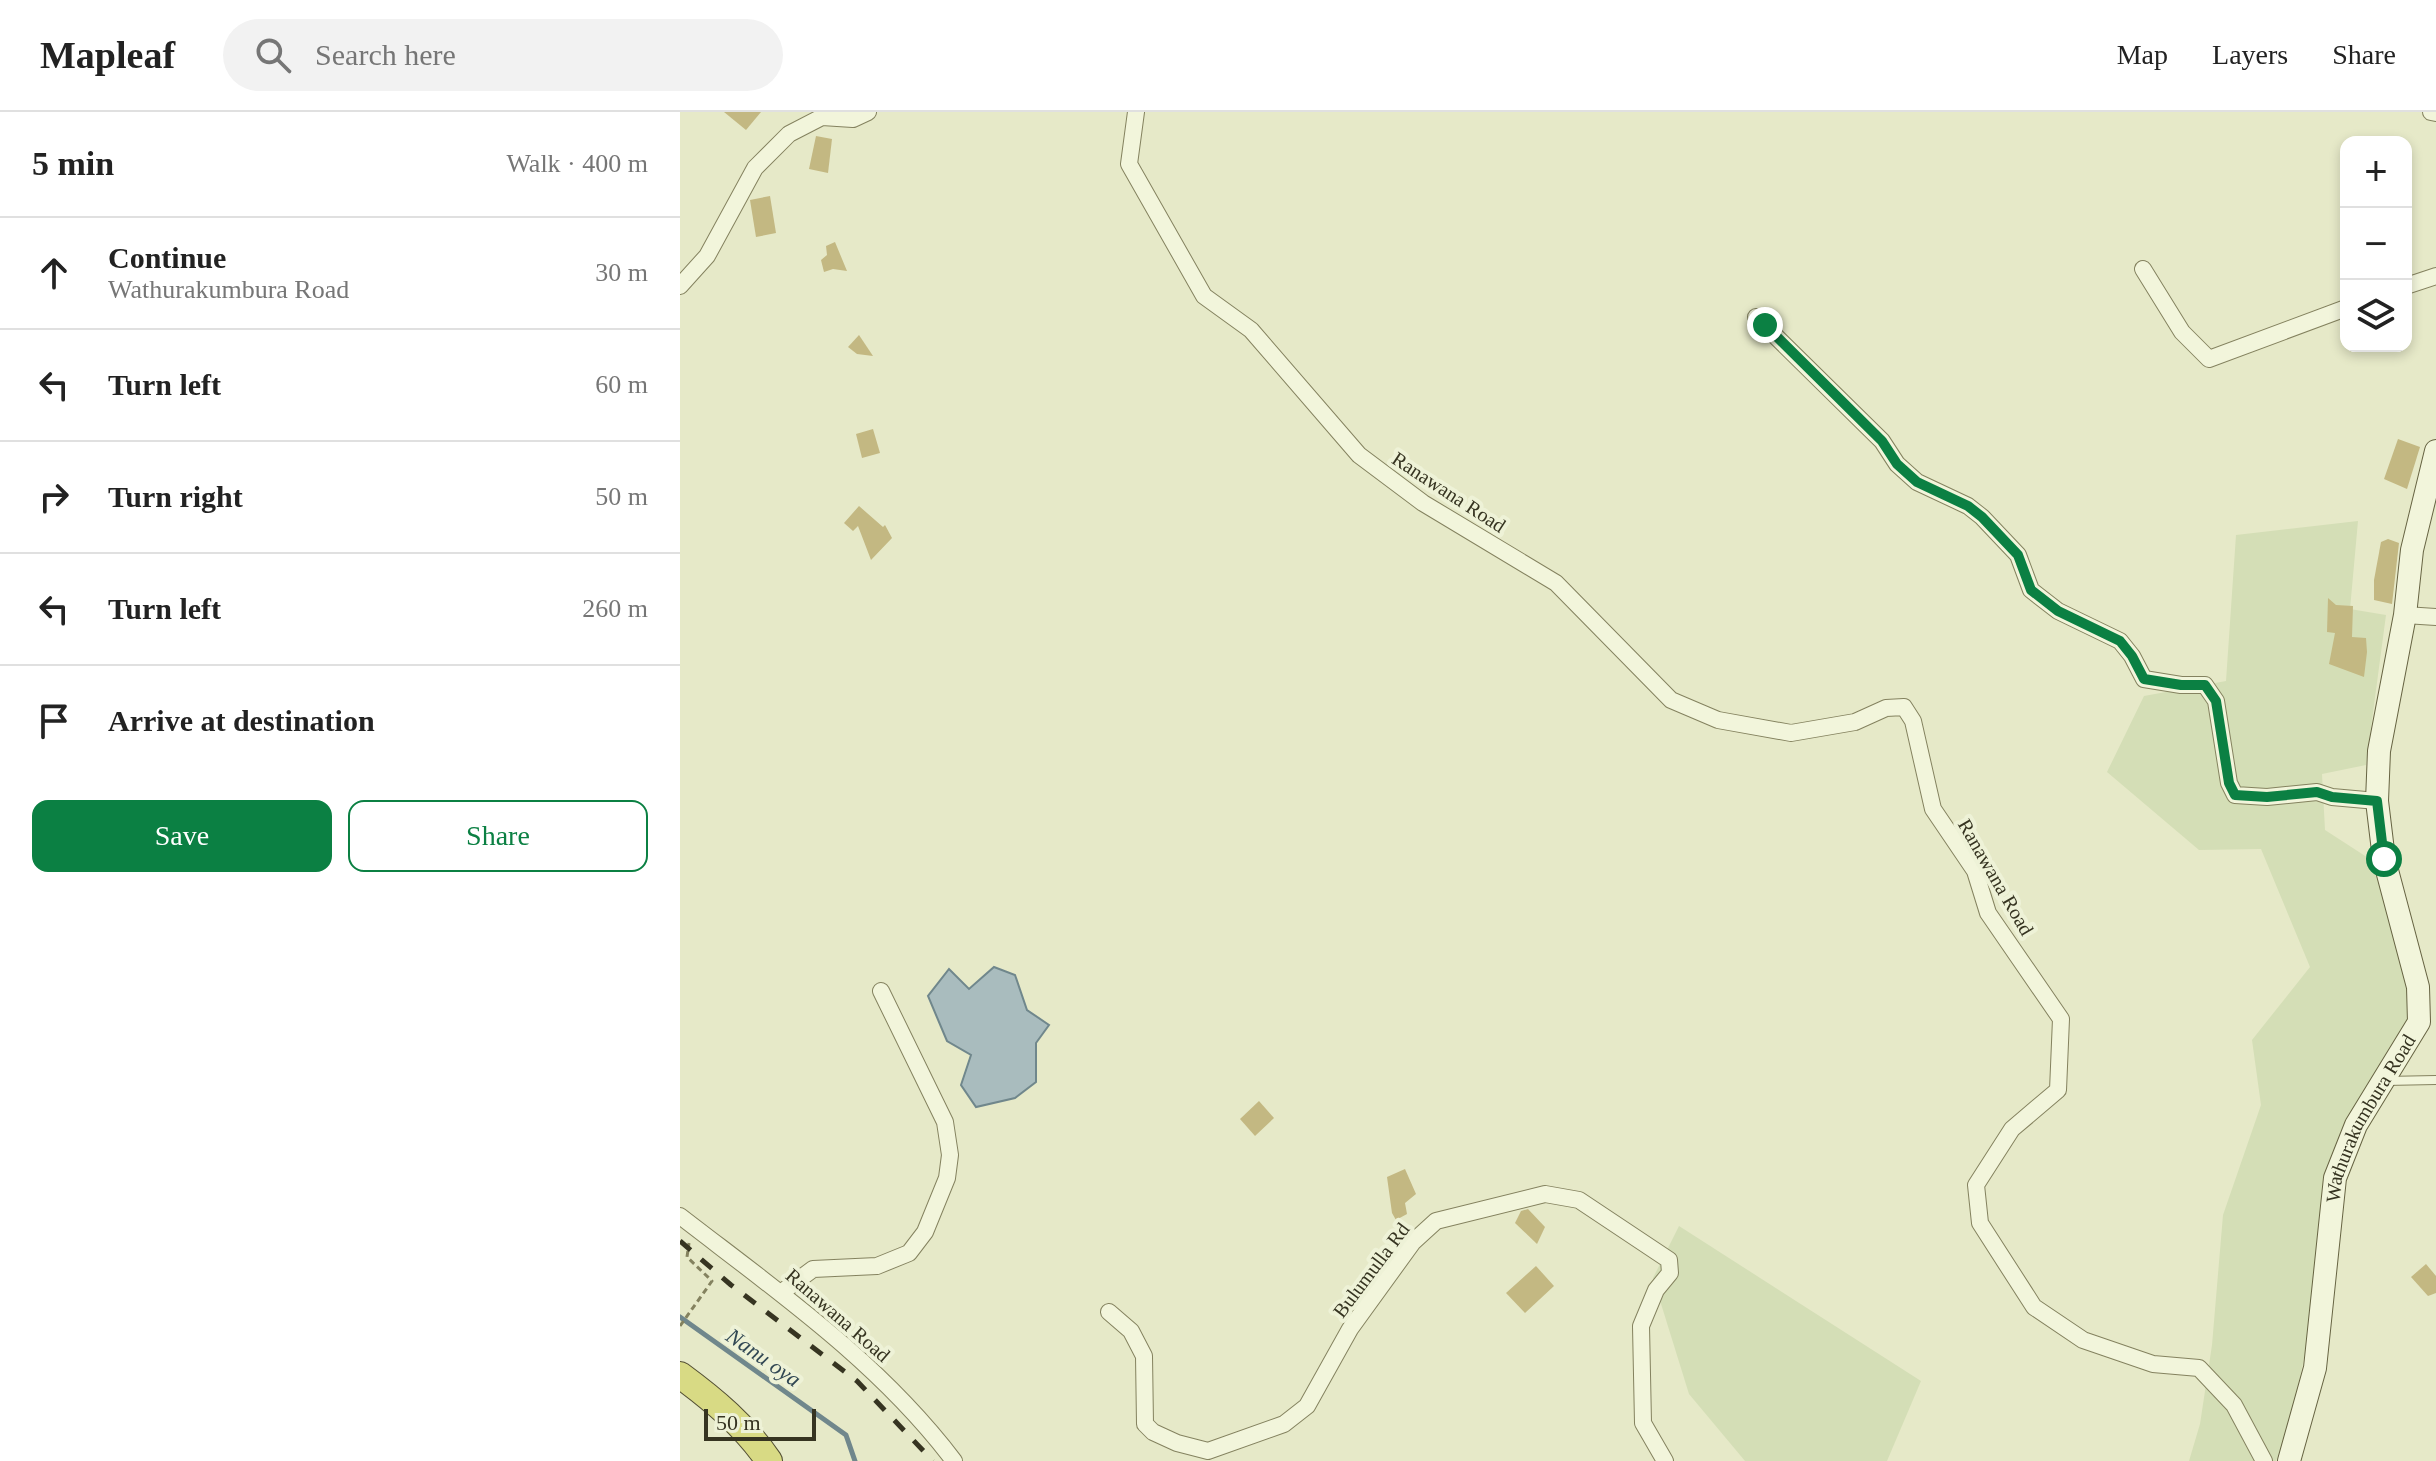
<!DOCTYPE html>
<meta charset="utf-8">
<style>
:root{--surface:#fff;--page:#f2f2f2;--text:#222;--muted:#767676;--line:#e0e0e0;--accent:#0b8043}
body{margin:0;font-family:"Times New Roman",serif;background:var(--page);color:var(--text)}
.controls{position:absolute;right:24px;top:24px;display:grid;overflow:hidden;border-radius:16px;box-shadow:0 4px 12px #0003}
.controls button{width:72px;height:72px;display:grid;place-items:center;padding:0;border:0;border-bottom:2px solid var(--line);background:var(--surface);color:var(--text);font:40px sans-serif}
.scale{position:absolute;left:24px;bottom:20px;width:112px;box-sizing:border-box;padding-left:8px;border:4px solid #363421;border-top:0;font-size:22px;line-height:28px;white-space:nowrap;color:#363421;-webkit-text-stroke:6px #eef2d7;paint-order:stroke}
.stop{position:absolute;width:24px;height:24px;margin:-18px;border:6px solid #0b8043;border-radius:50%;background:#fff}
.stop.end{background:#0b8043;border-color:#fff;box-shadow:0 2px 8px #0008}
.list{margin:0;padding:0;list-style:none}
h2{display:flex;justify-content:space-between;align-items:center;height:104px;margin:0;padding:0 32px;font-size:34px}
h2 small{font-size:26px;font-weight:400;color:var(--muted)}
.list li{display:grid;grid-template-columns:52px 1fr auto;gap:24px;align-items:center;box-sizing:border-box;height:112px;padding:0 32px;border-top:2px solid var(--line)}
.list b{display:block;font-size:30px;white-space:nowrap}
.list p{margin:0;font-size:26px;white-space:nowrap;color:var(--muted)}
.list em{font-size:26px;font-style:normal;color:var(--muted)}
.actions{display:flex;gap:16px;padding:24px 32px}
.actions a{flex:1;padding:18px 0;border:2px solid var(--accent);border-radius:16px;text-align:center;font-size:28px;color:var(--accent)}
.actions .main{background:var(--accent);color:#fff}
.icon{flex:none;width:44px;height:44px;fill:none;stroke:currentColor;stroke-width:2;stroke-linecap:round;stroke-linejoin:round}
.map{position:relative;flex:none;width:1756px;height:1349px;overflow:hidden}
header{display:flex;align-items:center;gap:48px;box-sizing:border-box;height:112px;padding:0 40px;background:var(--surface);border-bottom:2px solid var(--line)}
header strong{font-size:38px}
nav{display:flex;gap:44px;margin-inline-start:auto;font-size:28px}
.search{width:560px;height:72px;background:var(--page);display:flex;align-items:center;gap:20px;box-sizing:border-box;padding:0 28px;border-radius:44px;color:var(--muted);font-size:30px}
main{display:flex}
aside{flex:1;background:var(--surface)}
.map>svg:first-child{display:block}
</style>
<header>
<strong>Mapleaf</strong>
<div class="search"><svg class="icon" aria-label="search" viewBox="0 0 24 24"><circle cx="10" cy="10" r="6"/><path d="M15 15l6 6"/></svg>Search here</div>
<nav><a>Map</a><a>Layers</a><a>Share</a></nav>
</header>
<main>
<aside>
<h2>5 min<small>Walk · 400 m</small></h2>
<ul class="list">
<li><svg class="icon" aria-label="ahead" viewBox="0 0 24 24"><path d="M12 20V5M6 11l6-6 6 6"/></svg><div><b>Continue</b><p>Wathurakumbura Road</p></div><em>30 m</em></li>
<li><svg class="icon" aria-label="left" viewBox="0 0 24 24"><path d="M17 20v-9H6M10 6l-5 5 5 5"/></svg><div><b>Turn left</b></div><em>60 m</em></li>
<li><svg class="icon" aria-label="right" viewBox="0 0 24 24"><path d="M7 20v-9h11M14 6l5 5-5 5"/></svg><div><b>Turn right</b></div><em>50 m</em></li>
<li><svg class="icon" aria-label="left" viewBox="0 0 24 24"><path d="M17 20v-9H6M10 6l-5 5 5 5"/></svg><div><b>Turn left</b></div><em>260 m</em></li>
<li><svg class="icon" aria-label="arrive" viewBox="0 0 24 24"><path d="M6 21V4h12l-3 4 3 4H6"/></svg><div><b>Arrive at destination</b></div></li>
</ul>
<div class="actions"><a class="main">Save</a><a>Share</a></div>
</aside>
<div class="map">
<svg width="1756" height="1349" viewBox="0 0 1756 1349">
<rect width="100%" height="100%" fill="#e6e9c8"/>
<g fill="#d4deb6">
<path d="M1678 409 1670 497 1706 503 1686 653 1642 662 1645 718 1696 751 1736 895 1652 1050 1640 1104 1637 1184 1610 1313 1596 1349H1509L1520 1312 1532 1233 1543 1103 1581 993 1572 928 1630 855 1581 737 1519 738 1427 660 1464 584 1546 569 1556 423Z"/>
<path d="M999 1114 1241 1269 1207 1349H1065L1009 1282 973 1166Z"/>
</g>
<path fill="#a9bcbe" stroke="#70878c" stroke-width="2" d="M314 855 335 863 347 898 369 913 356 931V970L335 986 296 995 281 973 291 943 267 929 248 884 269 857 289 877Z"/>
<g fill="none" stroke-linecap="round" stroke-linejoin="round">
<path stroke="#70878c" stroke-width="5" d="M0 1205 166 1323 175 1349"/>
</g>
<g fill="#c3b882">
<path d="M44 0H81L66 18Z"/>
<path d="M136 24 152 27 148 61 129 57Z"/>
<path d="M90 84 96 121 76 125 70 88Z"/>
<path d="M155 130 167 159 153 157 144 160 141 148 147 143 146 134Z"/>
<path d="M179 223 193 244 177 242 168 235Z"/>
<path d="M193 317 200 341 182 346 176 322Z"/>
<path d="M1718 327 1740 335 1727 377 1704 367Z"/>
<path d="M179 394 203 415 205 413 212 426 191 448 178 414 173 419 164 411Z"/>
<path d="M1708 427 1719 431 1712 492 1694 488V468L1701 430Z"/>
<path d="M1648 486 1656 493 1673 494 1672 525 1686 526 1687 540 1684 565 1649 552 1655 521 1647 520Z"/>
<path d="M579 989 594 1006 575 1024 560 1007Z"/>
<path d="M725 1057 736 1082 725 1091 727 1102 716 1108 712 1101 707 1065Z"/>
<path d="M848 1097 865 1115 857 1132 835 1111 841 1099Z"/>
<path d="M1746 1152 1756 1164V1181L1748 1184 1731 1165Z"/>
<path d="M856 1154 874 1174 845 1201 826 1181Z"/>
</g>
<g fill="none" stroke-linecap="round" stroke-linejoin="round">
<g stroke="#84825f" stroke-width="10">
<path id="service" d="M1705 969 1756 968"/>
</g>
<g stroke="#84825f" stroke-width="18">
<g id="minor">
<path d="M456 0 449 52 524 184 571 218 679 343 743 391 876 471 991 588 1038 608 1111 621 1175 610 1206 596 1224 595 1233 609 1253 697 1295 759 1308 801 1381 907 1378 978 1332 1017 1296 1073 1300 1111 1354 1195 1403 1228 1473 1252 1519 1256 1554 1293 1584 1349"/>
<path d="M1751 0 1756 1"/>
<path d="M1463 157 1502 220 1529 247 1666 196"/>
<path d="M0 174 27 144 75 56 109 22 142 5 173 7 188 0"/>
<path d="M1726 174 1756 164"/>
<path d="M1076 205 1202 329 1217 352 1237 370 1288 394 1302 405 1338 443 1351 478 1378 499 1440 529 1452 544 1464 567 1501 573H1525L1536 589 1549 671 1555 683 1587 685 1637 680 1652 685 1697 689"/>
<path d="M1725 503 1756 505"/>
<path d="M0 1104C97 1179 199 1250 274 1349"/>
<path d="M102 1180 133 1157 197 1154 229 1141 245 1120 267 1066 270 1043 265 1010 201 879"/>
<path d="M429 1200 451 1219 464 1244 465 1312 473 1320 497 1331 528 1339 604 1312 627 1294 670 1217 733 1130 756 1109 865 1082 899 1088 989 1148 990 1161 976 1178 961 1214 963 1311 985 1349"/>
</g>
</g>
<g stroke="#666342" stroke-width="24">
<g id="secondary">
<path id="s1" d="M1609 1349 1635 1256 1655 1066 1676 1013 1739 910 1738 875 1704 747 1697 689 1699 639 1725 503 1732 438 1756 339"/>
</g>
</g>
<g stroke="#524e33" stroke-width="28">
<path id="trunk" d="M0 1263C34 1288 65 1314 89 1349"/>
</g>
<path stroke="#84825f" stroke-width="3" stroke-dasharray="6 4" stroke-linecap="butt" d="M0 1214 32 1169 7 1145 9 1131"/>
<use href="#service" stroke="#f2f5db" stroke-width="8"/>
<use href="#minor" stroke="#f2f5db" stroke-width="16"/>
<use href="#secondary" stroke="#f2f5db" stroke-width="22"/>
<use href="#trunk" stroke="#d8da84" stroke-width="26"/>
<path stroke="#363421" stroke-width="5" stroke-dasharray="14 14" stroke-linecap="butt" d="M0 1129 51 1173 177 1269 253 1349"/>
</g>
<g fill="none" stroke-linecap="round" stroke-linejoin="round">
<path stroke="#0b8043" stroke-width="10" d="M1085 213 1202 329 1217 352 1237 370 1288 394 1302 405 1338 443 1351 478 1378 499 1440 529 1452 544 1464 567 1501 573H1525L1536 589 1549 671 1555 683 1587 685 1637 680 1652 685 1697 689 1704 747"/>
</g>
<g text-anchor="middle" stroke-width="8" stroke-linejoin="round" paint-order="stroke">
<g font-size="20" fill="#363421" stroke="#eef2d7">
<text transform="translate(769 380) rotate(33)" y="7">Ranawana Road</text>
<text transform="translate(1316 765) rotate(60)" y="7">Ranawana Road</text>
<text dy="7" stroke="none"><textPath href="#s1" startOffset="356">Wathurakumbura Road</textPath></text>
<text transform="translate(691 1158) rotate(-53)" y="7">Bulumulla Rd</text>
<text transform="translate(158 1203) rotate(41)" y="7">Ranawana Road</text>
</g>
<g font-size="22" font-style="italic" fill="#324854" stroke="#eef2d7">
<text transform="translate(84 1245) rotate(35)" y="8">Nanu oya</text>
</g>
</g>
</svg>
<div class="controls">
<button>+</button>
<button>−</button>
<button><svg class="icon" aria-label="layers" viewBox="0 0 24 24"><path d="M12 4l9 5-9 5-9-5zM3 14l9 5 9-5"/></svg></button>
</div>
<div class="scale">50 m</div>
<div class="stop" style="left:1704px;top:747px"></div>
<div class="stop end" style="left:1085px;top:213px"></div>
</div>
</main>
